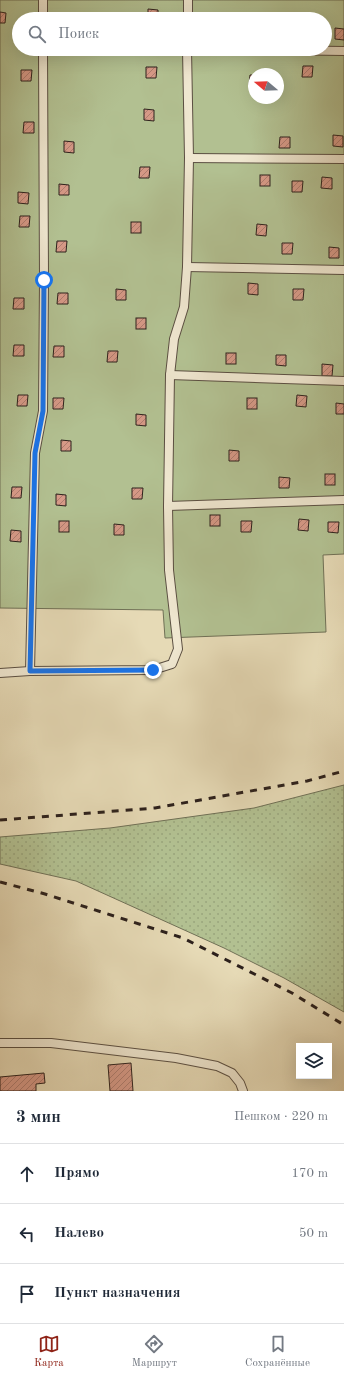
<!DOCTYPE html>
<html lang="ru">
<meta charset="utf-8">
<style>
:root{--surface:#fff;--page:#f6f6f7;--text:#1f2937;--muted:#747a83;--line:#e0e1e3;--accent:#8f2418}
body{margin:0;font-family:"Old Standard TT",serif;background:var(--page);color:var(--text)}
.controls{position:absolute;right:12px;bottom:12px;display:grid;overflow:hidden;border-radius:0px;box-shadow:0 4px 16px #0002}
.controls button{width:36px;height:36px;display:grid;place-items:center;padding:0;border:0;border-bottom:1px solid var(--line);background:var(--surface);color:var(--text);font:20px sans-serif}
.compass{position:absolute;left:248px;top:68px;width:36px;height:36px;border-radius:50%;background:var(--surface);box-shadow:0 4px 16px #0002;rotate:289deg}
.stop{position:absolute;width:12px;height:12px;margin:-9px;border:3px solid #1a73e8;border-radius:50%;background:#fff}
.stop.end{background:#1a73e8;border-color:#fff;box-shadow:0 1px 4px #0008}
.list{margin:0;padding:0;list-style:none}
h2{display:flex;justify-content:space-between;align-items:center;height:52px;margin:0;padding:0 16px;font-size:17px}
h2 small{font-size:13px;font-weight:400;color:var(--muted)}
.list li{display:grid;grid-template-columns:26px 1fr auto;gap:12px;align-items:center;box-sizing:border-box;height:60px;padding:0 16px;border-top:1px solid var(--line)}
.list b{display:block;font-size:15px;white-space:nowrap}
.list em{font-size:13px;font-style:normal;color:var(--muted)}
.icon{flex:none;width:22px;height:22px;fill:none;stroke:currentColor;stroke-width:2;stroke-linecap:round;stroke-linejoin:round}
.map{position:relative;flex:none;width:344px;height:1091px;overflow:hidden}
.search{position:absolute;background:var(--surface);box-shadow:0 4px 16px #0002;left:12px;right:12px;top:12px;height:44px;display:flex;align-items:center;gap:10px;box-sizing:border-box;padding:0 14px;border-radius:22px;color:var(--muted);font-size:15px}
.sheet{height:232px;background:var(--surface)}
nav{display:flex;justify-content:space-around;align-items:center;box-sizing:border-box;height:56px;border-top:1px solid var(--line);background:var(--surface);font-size:11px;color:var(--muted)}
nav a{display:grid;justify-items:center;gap:2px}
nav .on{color:var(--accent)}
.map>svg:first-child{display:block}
</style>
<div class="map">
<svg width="344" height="1091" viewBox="0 0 344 1091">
<defs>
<pattern id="grass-dots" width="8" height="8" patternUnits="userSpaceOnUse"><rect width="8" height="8" fill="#b2c091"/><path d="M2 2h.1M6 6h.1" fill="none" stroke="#99a57c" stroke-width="1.8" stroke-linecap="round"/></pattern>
<pattern id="building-hatch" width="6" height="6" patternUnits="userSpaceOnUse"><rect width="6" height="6" fill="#d69987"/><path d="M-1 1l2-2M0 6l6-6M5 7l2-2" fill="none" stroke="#ae7c6e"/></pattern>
</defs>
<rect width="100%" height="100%" fill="#e6dab6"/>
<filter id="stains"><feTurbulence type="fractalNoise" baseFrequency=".005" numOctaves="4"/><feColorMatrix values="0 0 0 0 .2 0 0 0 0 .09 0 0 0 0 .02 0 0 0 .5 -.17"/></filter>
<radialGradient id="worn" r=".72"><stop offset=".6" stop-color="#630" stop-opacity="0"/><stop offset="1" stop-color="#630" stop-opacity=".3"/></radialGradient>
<path fill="url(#grass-dots)" stroke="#707056" d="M344 785V1012L284 978 224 948 76 881 0 864V837L110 828 254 808Z"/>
<path fill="#b2c091" stroke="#707056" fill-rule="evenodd" d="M0 0H344V554L323 555 326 632 165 638 163 610 0 608ZM19 19H325V49H19ZM254 74H278V98H254Z"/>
<g fill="url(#building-hatch)" stroke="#2d211c">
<path d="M148 9 158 10V19H148Z"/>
<path d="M0 12 6 13 5 23H0Z"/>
<path d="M335 28 344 29V40L335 39Z"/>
<path d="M303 66H313L312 77H302Z"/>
<path d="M146 67H157L156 78H146Z"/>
<path d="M21 70H32L31 81H21Z"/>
<path d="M250 75H254V86L249 85Z"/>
<path d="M144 109 154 110V121L144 120Z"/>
<path d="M24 122H34V133H23Z"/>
<path d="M333 135 343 136V147L333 146Z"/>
<path d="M280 137H290V148H279Z"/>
<path d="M64 141 74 142V153L64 152Z"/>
<path d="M140 167H150L149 178H139Z"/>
<rect x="260" y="175" width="10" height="11"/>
<path d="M322 177 332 178V189L321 188Z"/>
<path d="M292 181H303L302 192H292Z"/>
<path d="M59 184 69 185V195H59Z"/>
<path d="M18 192 29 193 28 204 18 203Z"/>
<path d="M20 216H30L29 227H19Z"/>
<rect x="131" y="222" width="10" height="11"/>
<path d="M257 224 267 225 266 236 256 235Z"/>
<path d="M57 241H67L66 252H56Z"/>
<path d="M282 243H293L292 254H282Z"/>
<path d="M329 247 339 248V258H329Z"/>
<path d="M248 283 258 284V295L248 294Z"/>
<path d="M116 289 126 290V300H116Z"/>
<path d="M293 289H304L303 300H293Z"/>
<path d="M58 293H68V304H57Z"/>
<path d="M14 298H24V309H13Z"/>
<rect x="136" y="318" width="10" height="11"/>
<path d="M14 345H24V356H13Z"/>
<path d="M54 346H64V357H53Z"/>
<path d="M108 351H118L117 362H107Z"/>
<rect x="226" y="353" width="10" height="11"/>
<path d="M276 355H286V366L276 365Z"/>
<path d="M322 364 333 365 332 376H322Z"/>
<path d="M18 395H28L27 406H17Z"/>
<path d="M297 395 307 396 306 407 296 406Z"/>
<path d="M53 398H64L63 409H53Z"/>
<rect x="247" y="398" width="10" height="11"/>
<path d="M336 403 344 404V414H336Z"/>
<path d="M136 414 146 415V426L136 425Z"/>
<path d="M61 440 71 441V451H61Z"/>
<path d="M229 450 239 451V461H229Z"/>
<rect x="325" y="474" width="10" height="11"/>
<path d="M279 477 290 478 289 488H279Z"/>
<path d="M12 487H22L21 498H11Z"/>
<path d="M132 488H143L142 499H132Z"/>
<path d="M56 494 66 495V506L56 505Z"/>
<rect x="210" y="515" width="10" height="11"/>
<path d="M299 519 309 520 308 531 298 530Z"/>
<rect x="59" y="521" width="10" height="11"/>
<path d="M241 521H252L251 532H241Z"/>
<path d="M328 522H339L338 533 328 532Z"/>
<path d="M114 524 124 525V535H114Z"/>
<path d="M11 530 21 531V542L10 541Z"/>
<path d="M131 1063 133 1091H110L108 1065Z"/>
<path d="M44 1073 45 1083 36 1084V1091H0V1077Z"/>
</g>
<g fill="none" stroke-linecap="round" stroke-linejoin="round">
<g stroke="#5b4f42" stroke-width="10">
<g id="service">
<path d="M43 0V19"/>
<path d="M188 19V0"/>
<path d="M189 49 344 51"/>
<path d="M189 158 344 159"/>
<path d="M187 267 344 270"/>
<path d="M170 375 344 381"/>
<path d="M168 506 344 500"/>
<path d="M30 671 35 453 43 411 44 280 43 49"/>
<path d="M0 673 30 671 153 670 172 664 178 649 169 570 168 506 170 375 174 339 184 307 187 267 189 158 187 49"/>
<path d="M0 1043H51L176 1058 217 1066 232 1073 240 1083 243 1091"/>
</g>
</g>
<use href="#service" stroke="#efe7d0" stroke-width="8"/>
<g stroke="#2d211c" stroke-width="3" stroke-dasharray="7 7" stroke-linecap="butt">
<path d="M0 820 155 808 307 781 344 771"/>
<path d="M0 882 45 894 183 938 292 993 344 1025"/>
</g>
</g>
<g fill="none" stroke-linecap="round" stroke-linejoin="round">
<path stroke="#1a73e8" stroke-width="5" d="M44 280 43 411 35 453 30 671 153 670"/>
</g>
<rect width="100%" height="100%" filter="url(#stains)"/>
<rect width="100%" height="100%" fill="url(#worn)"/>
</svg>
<div class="controls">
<button><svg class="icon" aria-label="layers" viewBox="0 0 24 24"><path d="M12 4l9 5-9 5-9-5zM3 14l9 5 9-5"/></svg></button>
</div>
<svg class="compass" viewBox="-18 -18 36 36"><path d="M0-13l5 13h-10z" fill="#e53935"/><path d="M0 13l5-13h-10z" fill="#747a83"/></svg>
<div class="stop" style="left:44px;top:280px"></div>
<div class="stop end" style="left:153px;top:670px"></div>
<div class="search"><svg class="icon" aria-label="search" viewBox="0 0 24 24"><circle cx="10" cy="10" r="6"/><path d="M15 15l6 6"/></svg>Поиск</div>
</div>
<section class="sheet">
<h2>3 мин<small>Пешком · 220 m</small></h2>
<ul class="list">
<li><svg class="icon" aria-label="ahead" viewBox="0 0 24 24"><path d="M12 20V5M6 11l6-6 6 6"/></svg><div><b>Прямо</b></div><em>170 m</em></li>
<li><svg class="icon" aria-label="left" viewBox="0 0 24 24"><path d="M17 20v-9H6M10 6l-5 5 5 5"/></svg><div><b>Налево</b></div><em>50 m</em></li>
<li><svg class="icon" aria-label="arrive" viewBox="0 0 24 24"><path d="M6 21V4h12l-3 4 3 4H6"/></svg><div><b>Пункт назначения</b></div></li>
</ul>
</section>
<nav>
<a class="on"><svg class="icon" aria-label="map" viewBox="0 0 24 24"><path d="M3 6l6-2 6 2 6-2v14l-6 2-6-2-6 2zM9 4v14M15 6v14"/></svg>Карта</a>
<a><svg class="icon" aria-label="directions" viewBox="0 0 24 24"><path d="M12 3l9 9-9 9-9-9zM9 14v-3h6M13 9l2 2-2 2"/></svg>Маршрут</a>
<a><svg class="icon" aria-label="saved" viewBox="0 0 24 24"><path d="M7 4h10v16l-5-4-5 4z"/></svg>Сохранённые</a>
</nav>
